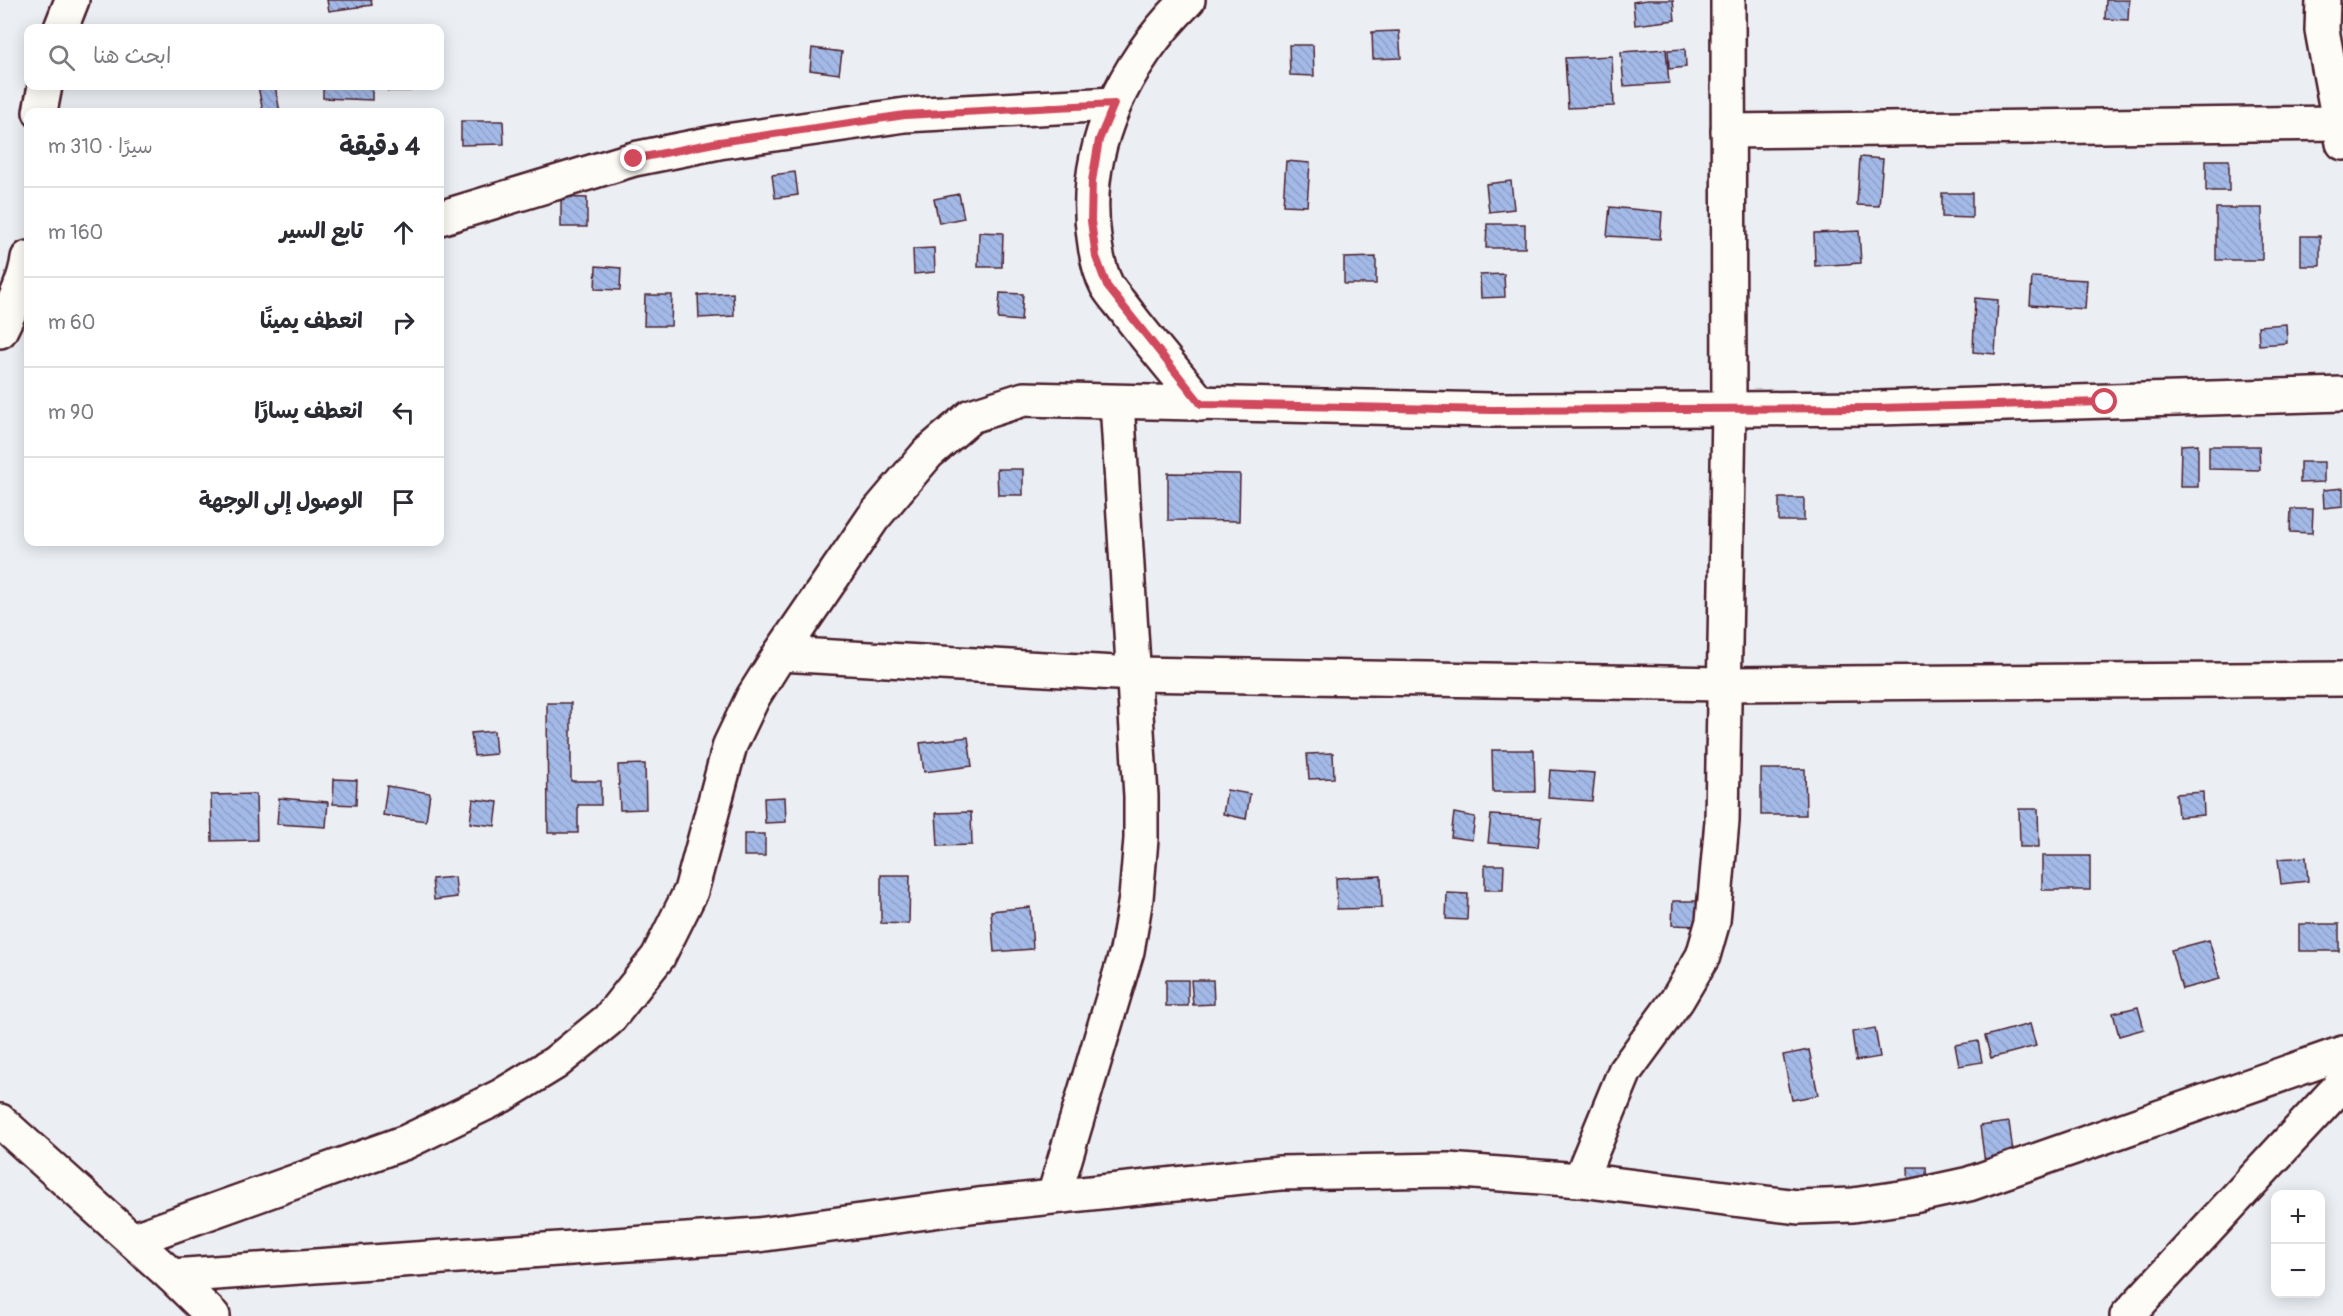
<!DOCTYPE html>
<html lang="ar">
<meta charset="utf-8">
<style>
:root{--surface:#fff;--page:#f7f7f7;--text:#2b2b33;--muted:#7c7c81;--line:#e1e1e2}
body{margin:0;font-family:Pangolin,"Playpen Sans Arabic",sans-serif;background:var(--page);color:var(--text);direction:rtl}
.controls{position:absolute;right:18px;bottom:18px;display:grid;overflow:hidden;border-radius:12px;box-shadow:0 3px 15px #0003}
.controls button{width:54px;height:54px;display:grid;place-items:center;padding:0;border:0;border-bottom:2px solid var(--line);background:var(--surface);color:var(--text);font:30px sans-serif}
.stop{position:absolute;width:18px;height:18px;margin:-14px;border:4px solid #d1495b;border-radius:50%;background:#fff}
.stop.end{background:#d1495b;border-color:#fff;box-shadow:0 2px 6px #0008}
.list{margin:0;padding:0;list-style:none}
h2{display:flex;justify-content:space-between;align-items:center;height:78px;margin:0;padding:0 24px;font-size:26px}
h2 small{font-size:20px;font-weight:400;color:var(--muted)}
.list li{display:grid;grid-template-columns:39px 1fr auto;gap:18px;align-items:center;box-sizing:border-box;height:90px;padding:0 24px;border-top:2px solid var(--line)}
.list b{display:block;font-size:22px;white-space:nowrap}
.list em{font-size:20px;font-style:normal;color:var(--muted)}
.icon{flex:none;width:33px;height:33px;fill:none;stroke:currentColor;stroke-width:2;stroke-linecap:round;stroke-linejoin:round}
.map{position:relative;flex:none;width:2343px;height:1316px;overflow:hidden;direction:ltr}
.search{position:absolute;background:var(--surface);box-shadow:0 3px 15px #0003;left:24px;top:24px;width:420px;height:66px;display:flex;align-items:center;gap:15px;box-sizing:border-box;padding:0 21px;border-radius:12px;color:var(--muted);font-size:22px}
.panel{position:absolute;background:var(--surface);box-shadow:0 3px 15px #0003;left:24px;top:108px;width:420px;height:438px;border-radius:12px;direction:rtl}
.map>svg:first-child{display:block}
</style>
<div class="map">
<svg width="2343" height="1316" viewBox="0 0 2343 1316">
<defs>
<pattern id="building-back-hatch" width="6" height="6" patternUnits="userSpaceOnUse" patternTransform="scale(1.5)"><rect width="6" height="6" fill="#a3bae8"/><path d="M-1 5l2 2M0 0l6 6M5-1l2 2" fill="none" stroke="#8e9fc7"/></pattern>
</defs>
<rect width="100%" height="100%" fill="#ebeff4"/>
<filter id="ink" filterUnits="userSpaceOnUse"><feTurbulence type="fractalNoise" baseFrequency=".0167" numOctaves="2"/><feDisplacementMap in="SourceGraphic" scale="12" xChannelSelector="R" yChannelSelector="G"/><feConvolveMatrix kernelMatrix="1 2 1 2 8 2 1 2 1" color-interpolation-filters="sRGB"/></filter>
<g filter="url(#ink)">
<g fill="url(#building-back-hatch)" stroke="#4a1f2b" stroke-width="1.5">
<path d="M327 0H371L372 5 329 11Z"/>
<path d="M1647 0H1673L1675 20 1635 25 1633 2Z"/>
<path d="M2106 0H2129L2128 20 2105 19Z"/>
<path d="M1399 31 1401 58 1373 59 1372 32Z"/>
<path d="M1289 45H1313L1314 76 1290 75Z"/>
<path d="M812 48 842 52 839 74 810 70Z"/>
<path d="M1666 49 1669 83 1624 86 1621 52Z"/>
<path d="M1685 49 1686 67 1669 69 1668 50Z"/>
<path d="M1612 56 1614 106 1568 108 1565 58Z"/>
<path d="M258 86H275L280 112H263Z"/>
<path d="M323 86H372V100L323 98Z"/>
<path d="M388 86H409L410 91H388Z"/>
<path d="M461 121H503L504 144 461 145Z"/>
<path d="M1860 157 1883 159 1879 206 1857 205Z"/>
<rect x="2206" y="160" width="23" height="31"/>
<path d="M1286 161 1310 163 1307 206 1283 205Z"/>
<path d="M795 172 798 195 775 198 772 175Z"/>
<path d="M1511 181 1514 209 1489 212 1486 184Z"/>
<path d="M1942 193H1972V218L1942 217Z"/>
<path d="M959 194 964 218 939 223 934 199Z"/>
<path d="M561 197 587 198V227H561Z"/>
<path d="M1610 207 1662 212 1660 239 1607 236Z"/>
<rect x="2216" y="208" width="46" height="52"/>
<path d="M1487 224H1525V248H1486Z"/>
<path d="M1859 231 1861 263 1815 266 1814 233Z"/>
<path d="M979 232 1003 233 1002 267H978Z"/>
<rect x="2301" y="236" width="19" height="30"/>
<path d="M934 248 935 272 914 274 913 249Z"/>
<path d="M1376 257V284H1344V258Z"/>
<path d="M596 266 621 268 620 290 595 289Z"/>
<path d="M1504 274 1505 297 1481 298 1480 275Z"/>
<path d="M2032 277 2087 280 2085 309 2030 305Z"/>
<path d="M733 293 734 316 699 318 698 295Z"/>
<path d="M1000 293 1023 294 1021 321 998 319Z"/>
<path d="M645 295H672L671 326H644Z"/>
<path d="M1975 298 1998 300 1995 354 1973 352Z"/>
<path d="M2286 324 2287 343 2259 345 2258 326Z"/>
<path d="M2198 444V487H2180L2181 445Z"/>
<path d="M2209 446H2259L2260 470 2209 469Z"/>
<path d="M2300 462H2324V482L2300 483Z"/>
<path d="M997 469H1023V495H998Z"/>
<path d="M1168 473 1240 474 1239 521 1168 520Z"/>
<path d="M2343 488V506L2324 508 2323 490Z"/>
<rect x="1779" y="498" width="25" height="23"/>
<path d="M2291 509H2313L2312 533 2290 532Z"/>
<path d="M547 703H571V781H601V805H578V833H548Z"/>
<path d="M494 731 496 754 474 756 471 733Z"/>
<path d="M968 737 972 766 924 772 920 743Z"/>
<path d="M1492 750H1534L1535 792H1493Z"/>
<path d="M1333 753 1334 778 1309 779 1307 754Z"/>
<path d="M645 764 646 809 620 810 618 765Z"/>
<path d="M1761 769H1805L1806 815H1761Z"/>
<path d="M1550 770 1595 773 1592 801 1548 798Z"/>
<path d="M334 779 357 780 356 805 333 804Z"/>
<path d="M387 786 430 793 426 821 383 815Z"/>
<path d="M1227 790 1250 794 1246 819 1223 814Z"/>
<path d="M2203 792 2204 815 2178 817 2176 794Z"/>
<path d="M256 794 257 840 212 841 211 795Z"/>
<path d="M785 797 786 822 765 823 764 798Z"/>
<path d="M279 798 328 802 326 827 277 824Z"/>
<path d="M473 799 498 802 495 826 470 823Z"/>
<path d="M2019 809H2038L2039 847H2020Z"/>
<path d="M971 812 972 845 938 846 936 813Z"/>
<path d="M1454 813 1475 817 1472 840 1451 837Z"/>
<path d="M1491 815 1541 818 1538 847 1488 843Z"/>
<rect x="744" y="834" width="21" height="22"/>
<rect x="2042" y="856" width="48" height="34"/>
<path d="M2306 857 2308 881 2281 884 2278 859Z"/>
<path d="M1485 865H1504L1503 890H1485Z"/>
<path d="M881 875H910L909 924 881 923Z"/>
<path d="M1381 876 1382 908 1337 909 1336 878Z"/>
<path d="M455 877 457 897 434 900 432 879Z"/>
<path d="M1447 893 1468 894 1467 920 1446 919Z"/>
<path d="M1673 901H1698V926L1672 925Z"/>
<path d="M1030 907 1033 949 994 952 991 911Z"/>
<rect x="2299" y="924" width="40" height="27"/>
<path d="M2209 940 2220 979 2182 989 2171 950Z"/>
<rect x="1166" y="980" width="22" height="26"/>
<path d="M1191 980H1213L1214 1004 1193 1005Z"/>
<path d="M2138 1007 2144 1029 2119 1036 2113 1013Z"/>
<path d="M2030 1024 2036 1046 1991 1058 1985 1036Z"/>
<path d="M1875 1028 1880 1057 1856 1061 1852 1032Z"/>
<path d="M1978 1041 1982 1062 1959 1066 1955 1045Z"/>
<path d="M1809 1050 1818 1095 1792 1100 1783 1055Z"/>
<path d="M2009 1122 2015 1167 1986 1171 1980 1126Z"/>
<path d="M1908 1167H1926L1927 1193 1909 1194Z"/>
</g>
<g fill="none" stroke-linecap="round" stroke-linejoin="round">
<g stroke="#4a1f2b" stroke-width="38">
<g id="street">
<path d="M1188 0C1126 61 1081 148 1094 237 1096 254 1099 271 1107 286 1113 296 1122 305 1129 315 1152 345 1177 374 1201 404"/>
<path d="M2323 0 2322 30 2343 143"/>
<path d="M61 28 72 0"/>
<path d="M40 112 45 86"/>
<path d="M1728 131 2339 123"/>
<path d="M440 218 634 159 719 142 905 115 1114 104"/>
<path d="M0 331C11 308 25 283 28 258"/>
<path d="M780 654 1134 674 1724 684 2343 679"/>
<path d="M0 1121 172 1276 758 1235 978 1205 1280 1173 1448 1170 1580 1180 1798 1207 1853 1205 1914 1196 1969 1184 2343 1053"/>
<path d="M1580 1180 1625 1071 1677 1000 1703 956 1713 921 1722 821 1729 409 1728 0"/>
<path d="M1054 1196 1127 951 1136 898 1141 839V796L1117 402"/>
<path d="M132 1240 406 1142 501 1096 555 1063 608 1020 658 957 691 891 730 745 753 697 780 654 873 518 928 453 971 416 1024 399 1492 410 1729 409 1878 408 2343 394"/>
<path d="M172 1276 213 1316"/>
<path d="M2127 1316 2343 1083"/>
</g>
</g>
<use href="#street" stroke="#fdfcf7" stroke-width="33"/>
</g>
</g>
<g fill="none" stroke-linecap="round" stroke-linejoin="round" filter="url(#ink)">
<path stroke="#d1495b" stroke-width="8" d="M634 159 719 142 905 115 1114 104 1099 140 1092 181 1091 221 1096 257 1107 286 1201 404 1492 410 1878 408 2105 402"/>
</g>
</svg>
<div class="controls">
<button>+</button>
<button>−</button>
</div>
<div class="stop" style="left:2105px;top:402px"></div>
<div class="stop end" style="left:634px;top:159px"></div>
<div class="search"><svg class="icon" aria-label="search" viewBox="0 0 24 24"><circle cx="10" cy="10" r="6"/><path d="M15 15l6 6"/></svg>ابحث هنا</div>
<section class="panel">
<h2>4 دقيقة<small>سيرًا · 310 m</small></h2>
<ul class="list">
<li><svg class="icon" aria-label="ahead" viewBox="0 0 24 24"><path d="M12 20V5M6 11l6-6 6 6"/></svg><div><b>تابع السير</b></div><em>160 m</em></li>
<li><svg class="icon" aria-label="right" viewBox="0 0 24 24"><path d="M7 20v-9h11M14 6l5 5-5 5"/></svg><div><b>انعطف يمينًا</b></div><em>60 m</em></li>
<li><svg class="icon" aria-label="left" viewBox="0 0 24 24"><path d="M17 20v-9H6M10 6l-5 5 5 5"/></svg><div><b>انعطف يسارًا</b></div><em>90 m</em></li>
<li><svg class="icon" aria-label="arrive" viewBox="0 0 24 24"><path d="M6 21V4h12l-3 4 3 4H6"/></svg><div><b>الوصول إلى الوجهة</b></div></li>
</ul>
</section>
</div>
